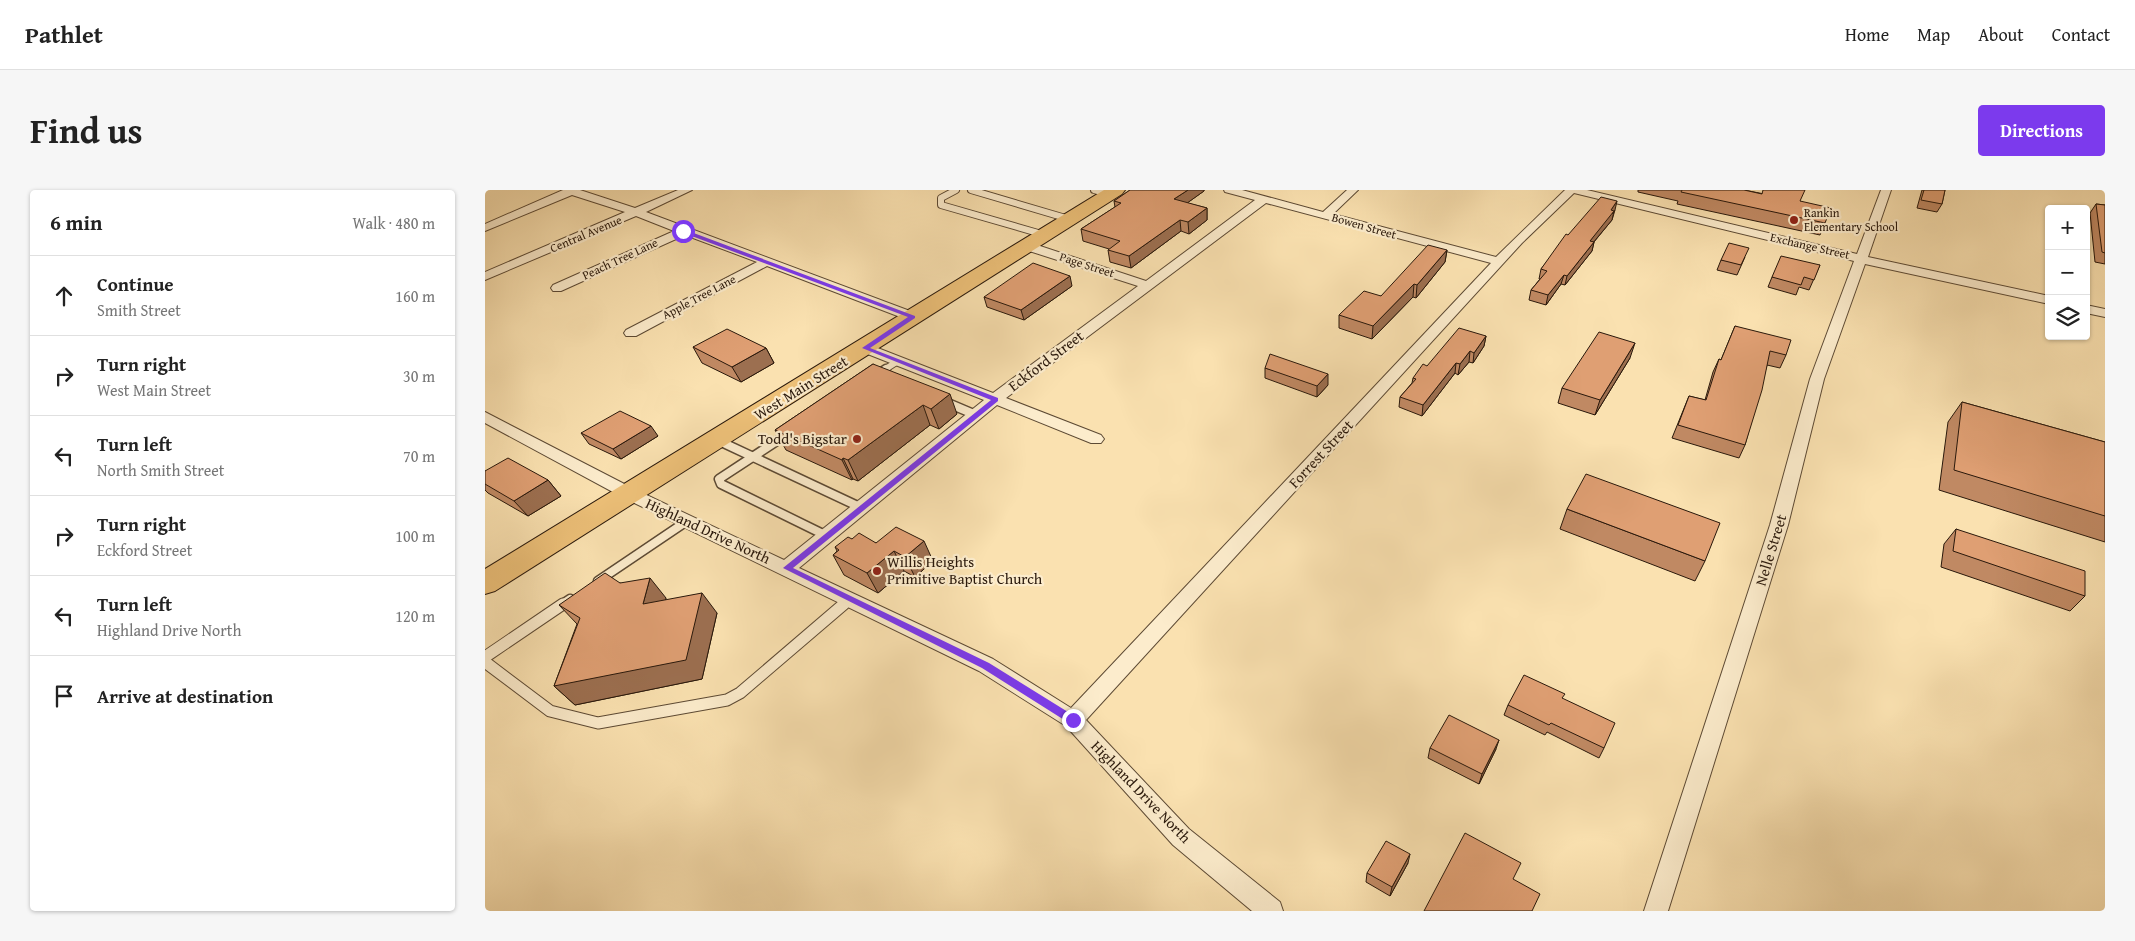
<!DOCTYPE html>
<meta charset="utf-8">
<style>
:root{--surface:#fff;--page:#f6f6f6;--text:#222;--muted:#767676;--line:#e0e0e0;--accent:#7c3aed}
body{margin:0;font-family:"Gentium Book Plus",serif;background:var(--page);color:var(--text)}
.controls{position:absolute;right:15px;top:15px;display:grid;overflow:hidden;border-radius:5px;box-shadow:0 1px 4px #0004}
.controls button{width:45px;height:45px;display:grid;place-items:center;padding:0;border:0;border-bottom:1px solid var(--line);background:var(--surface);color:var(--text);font:25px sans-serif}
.stop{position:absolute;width:15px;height:15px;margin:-11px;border:4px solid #7c3aed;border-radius:50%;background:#fff}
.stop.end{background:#7c3aed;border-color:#fff;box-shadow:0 1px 5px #0008}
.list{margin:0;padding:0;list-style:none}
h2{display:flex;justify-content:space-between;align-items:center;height:65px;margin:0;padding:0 20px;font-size:21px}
h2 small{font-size:16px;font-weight:400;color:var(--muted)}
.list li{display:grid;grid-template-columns:32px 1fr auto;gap:15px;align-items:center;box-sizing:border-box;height:80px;padding:0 20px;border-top:1px solid var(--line)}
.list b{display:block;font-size:19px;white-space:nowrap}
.list p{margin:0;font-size:16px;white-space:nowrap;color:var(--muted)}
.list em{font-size:16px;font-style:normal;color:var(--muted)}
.icon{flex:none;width:28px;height:28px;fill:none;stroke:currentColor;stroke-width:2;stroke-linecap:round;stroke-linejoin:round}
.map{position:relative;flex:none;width:1620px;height:721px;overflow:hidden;border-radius:5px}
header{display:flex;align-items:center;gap:30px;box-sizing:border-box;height:70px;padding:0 25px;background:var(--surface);border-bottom:1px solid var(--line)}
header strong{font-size:24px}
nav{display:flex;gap:28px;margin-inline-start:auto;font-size:18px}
.intro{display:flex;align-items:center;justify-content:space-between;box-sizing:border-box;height:120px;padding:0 30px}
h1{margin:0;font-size:35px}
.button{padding:12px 22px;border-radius:5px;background:var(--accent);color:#fff;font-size:18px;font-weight:700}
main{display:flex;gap:30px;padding:0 30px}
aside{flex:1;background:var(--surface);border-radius:5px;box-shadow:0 1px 4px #0004}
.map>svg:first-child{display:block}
</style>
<header>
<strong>Pathlet</strong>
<nav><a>Home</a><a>Map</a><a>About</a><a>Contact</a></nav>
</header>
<div class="intro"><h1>Find us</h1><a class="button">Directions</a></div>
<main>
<aside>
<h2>6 min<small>Walk · 480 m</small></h2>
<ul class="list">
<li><svg class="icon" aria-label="ahead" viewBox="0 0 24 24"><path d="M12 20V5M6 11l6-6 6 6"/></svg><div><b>Continue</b><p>Smith Street</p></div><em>160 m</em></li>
<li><svg class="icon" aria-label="right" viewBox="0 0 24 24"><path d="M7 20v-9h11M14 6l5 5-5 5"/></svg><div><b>Turn right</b><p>West Main Street</p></div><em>30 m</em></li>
<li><svg class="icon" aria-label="left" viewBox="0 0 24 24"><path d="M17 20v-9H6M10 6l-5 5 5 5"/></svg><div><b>Turn left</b><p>North Smith Street</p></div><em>70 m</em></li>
<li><svg class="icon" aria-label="right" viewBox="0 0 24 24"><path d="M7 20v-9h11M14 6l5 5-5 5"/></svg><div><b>Turn right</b><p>Eckford Street</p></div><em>100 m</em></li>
<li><svg class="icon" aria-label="left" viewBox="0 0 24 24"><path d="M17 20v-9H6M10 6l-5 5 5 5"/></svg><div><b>Turn left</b><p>Highland Drive North</p></div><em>120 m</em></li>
<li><svg class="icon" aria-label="arrive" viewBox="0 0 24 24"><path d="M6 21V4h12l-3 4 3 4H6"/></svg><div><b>Arrive at destination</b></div></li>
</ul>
</aside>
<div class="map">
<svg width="1620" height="721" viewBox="0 0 1620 721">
<rect width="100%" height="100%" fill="#fae1b0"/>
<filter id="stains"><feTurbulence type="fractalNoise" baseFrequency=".004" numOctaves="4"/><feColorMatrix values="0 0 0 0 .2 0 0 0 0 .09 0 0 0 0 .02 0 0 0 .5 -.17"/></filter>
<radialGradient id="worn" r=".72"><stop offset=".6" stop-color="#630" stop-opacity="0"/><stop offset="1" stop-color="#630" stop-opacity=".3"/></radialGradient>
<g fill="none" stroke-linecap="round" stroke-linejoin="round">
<g stroke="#5d4a34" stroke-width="8">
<g id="service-far2">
<path d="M471 0 456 8V15L560 45"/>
<path d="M486 0 584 29"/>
<path d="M609 0 624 4"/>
<path d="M399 180 413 171"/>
</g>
</g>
<g stroke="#5d4a34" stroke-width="11">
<g id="service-far1">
<path d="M392 185 401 179"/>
<path d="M458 211 491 225"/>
<path d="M304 243 234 289 236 294 342 346"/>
<path d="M232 250 377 318"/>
<path d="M113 391 202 331"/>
<path d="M76 415 85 409"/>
<path d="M357 415 364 409"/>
</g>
</g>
<g stroke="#5d4a34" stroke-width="13">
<g id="service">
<path d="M0 467 78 414"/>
<path d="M0 472 65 521 113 533 242 510 255 503 359 414"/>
</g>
</g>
<g stroke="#5d4a34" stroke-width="2">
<g id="minor">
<path d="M78 0H95L150 18 193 0H207L161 22 433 124 435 127 428 131 423 130 282 76 151 146H141L139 143 141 140 272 72 200 45 76 101H68L66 98 68 95 189 41 151 26 0 90V82L140 22 87 5 0 41V34Z"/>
<path d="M739 0H757L838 22 862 0H873L848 24 1011 67 1080 0H1102L1372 64 1396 0H1406L1383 67 1564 106V114L1380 74 1339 189 1303 335 1183 721H1159L1285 335 1325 189 1369 71 1089 3 1037 53 601 530 704 639 795 712 798 721H767L688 655 581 536 494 481 139 308 0 233V222L151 300 299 370 499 210 375 161 373 158 375 155H385L508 203 653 96 538 59 536 56 538 53H546L661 91 770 10 740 2ZM781 13 1006 73 586 518 508 469 314 378 512 215 606 253H616L619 249 616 245 521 208Z"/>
<path d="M1601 115 1620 119V127L1601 123Z"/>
</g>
</g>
<g stroke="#29180b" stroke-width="2">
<path id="primary" d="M619 0H640L637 4 10 401 0 404V379Z"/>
</g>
<use href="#service-far2" stroke="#fceccc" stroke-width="6"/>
<use href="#service-far1" stroke="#fceccc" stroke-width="8"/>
<use href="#service" stroke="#fceccc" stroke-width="11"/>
<use href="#minor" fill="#fceccc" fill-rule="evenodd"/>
<use href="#primary" fill="#edc078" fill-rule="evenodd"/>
</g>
<g fill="#c08963" stroke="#29180b">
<path d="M645 0H719V1L702 13 722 18V30L704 44 696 41 646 78 625 72 623 60 624 59 598 51 596 39 630 17 629 11Z"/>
<path d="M1153 0H1259L1315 11 1340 33 1335 45 1192 14 1193 11 1153 2Z"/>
<path d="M1437 0H1460L1457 14 1452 22 1432 18Z"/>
<path d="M1611 14 1620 15V74L1610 72 1605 23Z"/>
<path d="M1130 20 1127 30 1109 52 1107 61 1080 95 1076 94 1061 115 1044 110 1046 100 1055 89H1054L1056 79 1083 45Z"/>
<path d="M962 60 960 72 931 108 928 107 887 149 854 138V125L896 106Z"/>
<path d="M1260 67 1252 85 1232 80 1236 70Z"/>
<path d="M1335 75 1324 100 1314 97 1311 105 1283 97 1287 87Z"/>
<path d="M587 96 539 130 502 117 499 107Z"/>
<path d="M1250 136 1301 165 1295 178 1282 175 1260 255 1254 268 1187 248 1204 206 1220 210 1228 182 1234 169 1236 170Z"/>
<path d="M1001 146 999 156 988 173 984 172 973 185 970 183 937 226 914 217 915 207 927 193 928 188 942 176Z"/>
<path d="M208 157 281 158 289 173 256 192 217 173Z"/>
<path d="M1145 168 1110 225 1073 213 1077 198Z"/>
<path d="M388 174 472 224 454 239 445 235 373 291 368 289 367 290 301 260 290 240Z"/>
<path d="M780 178 843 195 832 207 780 188Z"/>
<path d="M1477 212 1620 252V352L1454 300 1463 232Z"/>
<path d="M96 243 173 246 136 269 104 254Z"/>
<path d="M0 281 63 290 76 306 43 326 3 303 0 300Z"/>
<path d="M1082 319 1220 371 1210 391 1075 339Z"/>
<path d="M1471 339 1600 406 1585 421 1456 377 1459 354Z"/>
<path d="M367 349 391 353 448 371 430 387 419 381 393 403 359 385 348 365 352 361 350 357Z"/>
<path d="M135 393 181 408 180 410 232 423 217 489 90 515 69 496 92 434 74 415Z"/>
<path d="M1078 509 1119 558 1114 568 1062 542 1060 545 1019 525 1023 515Z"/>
<path d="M945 558 1011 559 994 594 943 568Z"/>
<path d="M923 673 905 706 881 692 882 683Z"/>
</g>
<g fill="#9c6f50" stroke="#29180b">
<path d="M703 0H719V1L691 21 689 9Z"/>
<path d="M1132 11 1130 20 1127 24 1129 21 1127 30 1102 60 1105 51Z"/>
<path d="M722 18V30L704 44 703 32Z"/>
<path d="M695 30 696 41 646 78 644 66Z"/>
<path d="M1109 52 1107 61 1080 95 1082 86Z"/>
<path d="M962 60 960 72 931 108 932 95Z"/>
<path d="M1079 85 1076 94 1061 115 1063 105Z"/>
<path d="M585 86 587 96 539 130 536 120Z"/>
<path d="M929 94 928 107 887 149 888 136Z"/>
<path d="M1001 146 999 156 988 173 989 163Z"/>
<path d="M1150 153 1145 168 1110 225 1115 210Z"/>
<path d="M281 158 289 173 256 192 247 177Z"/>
<path d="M985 161 984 172 973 185 975 174Z"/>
<path d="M971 173 970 183 937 226 938 215Z"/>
<path d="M843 184V195L832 207V196Z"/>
<path d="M465 204 472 224 454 239 446 219Z"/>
<path d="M438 215 445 235 373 291 363 270Z"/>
<path d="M166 236 173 246 136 269 128 259Z"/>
<path d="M358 268 368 289 367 290 357 270Z"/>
<path d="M63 290 76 306 43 326 29 311Z"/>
<path d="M439 351 448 371 430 387 420 367Z"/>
<path d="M409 361 419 381 393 403 382 383Z"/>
<path d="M165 388 181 408 175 434 158 414Z"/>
<path d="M217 403 232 423 217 489 90 515 69 496Z"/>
<path d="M1014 550 1011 559 994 594 997 584Z"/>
<path d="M925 664 923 673 905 706 907 697Z"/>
</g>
<g fill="#df9f73" stroke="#29180b">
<path d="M645 0H703L689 9 722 18 703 32 695 30 644 66 623 60 635 51 596 39 636 13 629 11Z"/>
<path d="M1197 0H1259L1277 4 1278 0H1320L1315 11 1346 18 1340 33 1196 2Z"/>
<path d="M1439 0H1460L1457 14 1436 10Z"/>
<path d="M1116 7 1132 11 1126 20 1129 21 1105 51 1109 52 1082 86 1079 85 1063 105 1046 100 1062 81 1056 79 1081 44 1083 45Z"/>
<path d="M1611 14 1620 15V63L1617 62Z"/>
<path d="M1244 53 1264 58 1256 75 1236 70Z"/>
<path d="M943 55 962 60 932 95 929 94 888 136 854 125 879 101 896 106Z"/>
<path d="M1296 66 1335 75 1329 90 1319 87 1316 95 1287 87Z"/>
<path d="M548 73 585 86 536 120 499 107Z"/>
<path d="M1250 136 1306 150 1301 165 1285 161 1277 200 1260 255 1193 235 1204 206 1221 210 1234 169 1236 170Z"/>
<path d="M974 138 1001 146 989 163 985 161 975 174 971 173 938 215 915 207 931 189 928 188 938 174 942 176Z"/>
<path d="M242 139 281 158 247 177 208 157Z"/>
<path d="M1114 142 1150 153 1115 210 1077 198Z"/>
<path d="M785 164 843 184 832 196 780 178Z"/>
<path d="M388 174 465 204 446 219 438 215 363 270 358 268 357 270 290 240Z"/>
<path d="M1477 212 1620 252V326L1469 280Z"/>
<path d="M135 221 166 236 128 259 96 243Z"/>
<path d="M23 268 63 290 29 311 0 294V281Z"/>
<path d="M1101 284 1235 333 1220 371 1082 319Z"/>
<path d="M411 337 439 351 420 367 409 361 382 383 348 365 354 360 350 357 363 347 367 349 374 343 391 353Z"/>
<path d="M1471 339 1600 381V406L1468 361Z"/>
<path d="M120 383 135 393 165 388 158 414 217 403 201 470 69 496 95 428 74 415Z"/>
<path d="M1039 485 1080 504 1077 508 1130 533 1119 558 1066 533 1064 535 1023 515Z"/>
<path d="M964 525 1014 550 997 584 945 558Z"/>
<path d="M980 643 1036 673 1028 689 1055 704 1047 721H939Z"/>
<path d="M901 651 925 664 907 697 882 683Z"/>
</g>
<path fill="#7c3aed" d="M198 39 430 126V128L385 158 513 208V211L308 378 504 473 591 527V533H584L497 478 298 378 506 210 377 158 423 127 196 42Z"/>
<g fill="#8f2418" stroke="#fceccc" stroke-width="2">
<circle cx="1309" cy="30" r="5"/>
<circle cx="372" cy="249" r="5"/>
<circle cx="392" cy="381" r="5"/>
</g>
<g text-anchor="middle" stroke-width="4.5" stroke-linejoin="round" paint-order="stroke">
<g font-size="12" fill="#29180b" stroke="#fceccc" text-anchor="start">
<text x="1319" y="27">Rankin<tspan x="1319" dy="14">Elementary School</tspan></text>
</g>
<g font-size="12" fill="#29180b" stroke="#fceccc">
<text transform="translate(879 36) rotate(16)" y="4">Bowen Street</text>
<text transform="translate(101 44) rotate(-23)" y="4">Central Avenue</text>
<text transform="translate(1325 56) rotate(13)" y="4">Exchange Street</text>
<text transform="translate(135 69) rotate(-25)" y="4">Peach Tree Lane</text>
<text transform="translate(602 75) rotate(18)" y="4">Page Street</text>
<text transform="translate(214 107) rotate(-28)" y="4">Apple Tree Lane</text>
</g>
<g font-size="15" fill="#29180b" stroke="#fceccc">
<text transform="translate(561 171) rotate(-37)" y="5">Eckford Street</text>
<text transform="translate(316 198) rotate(-32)" y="5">West Main Street</text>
<text transform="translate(836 264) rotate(-47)" y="5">Forrest Street</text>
<text transform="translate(223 341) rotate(25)" y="5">Highland Drive North</text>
<text transform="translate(1286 360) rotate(-73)" y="5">Nelle Street</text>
<text transform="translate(656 602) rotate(46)" y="5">Highland Drive North</text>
</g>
<g font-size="15" fill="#29180b" stroke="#fceccc" text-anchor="end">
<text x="362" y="254">Todd's Bigstar</text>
<text x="402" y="377" text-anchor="start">Willis Heights<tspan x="402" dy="17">Primitive Baptist Church</tspan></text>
</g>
</g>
<rect width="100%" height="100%" filter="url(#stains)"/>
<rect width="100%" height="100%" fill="url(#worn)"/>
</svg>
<div class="controls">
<button>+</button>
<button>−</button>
<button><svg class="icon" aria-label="layers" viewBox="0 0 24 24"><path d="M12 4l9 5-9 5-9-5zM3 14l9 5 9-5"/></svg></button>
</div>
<div class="stop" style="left:198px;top:41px"></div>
<div class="stop end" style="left:588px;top:530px"></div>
</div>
</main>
